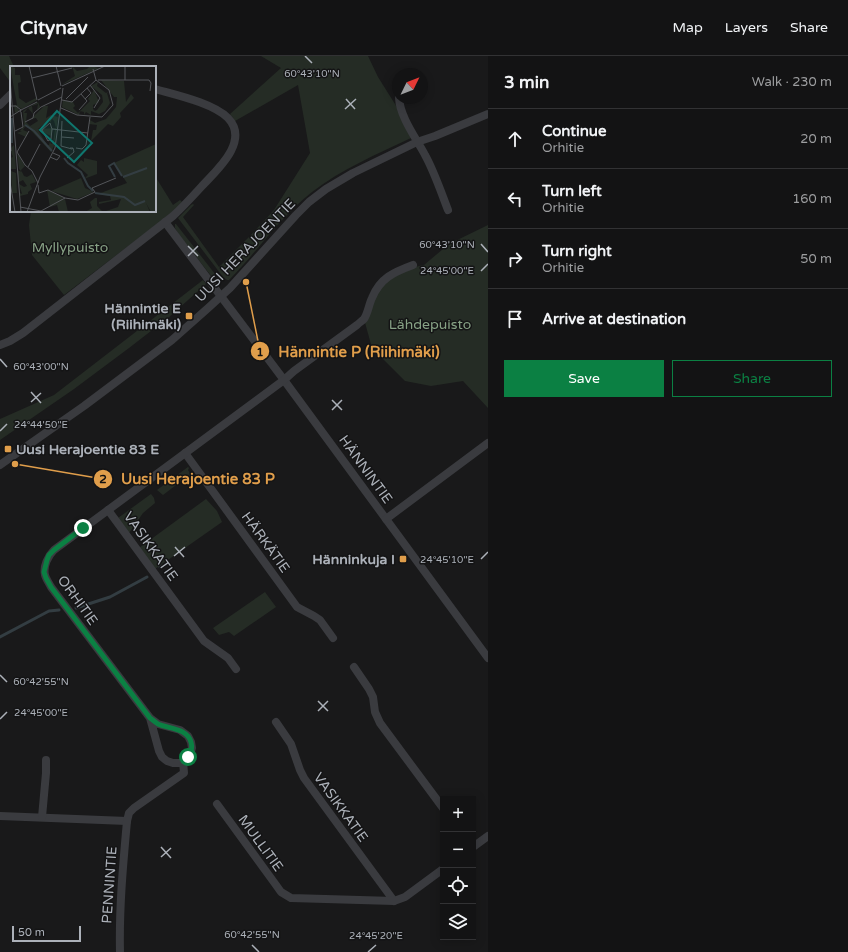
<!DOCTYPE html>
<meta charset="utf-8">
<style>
:root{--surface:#131314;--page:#1c1c1d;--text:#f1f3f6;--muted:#9d9ea0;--line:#323234;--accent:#0b8043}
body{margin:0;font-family:"Varela Round",sans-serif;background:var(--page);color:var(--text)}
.controls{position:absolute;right:12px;bottom:12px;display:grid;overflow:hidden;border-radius:0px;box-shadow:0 2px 10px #0003}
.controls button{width:36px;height:36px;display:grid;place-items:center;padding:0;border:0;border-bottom:1px solid var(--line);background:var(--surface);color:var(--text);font:20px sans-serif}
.compass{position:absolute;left:392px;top:12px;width:36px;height:36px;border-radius:50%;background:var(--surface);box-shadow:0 2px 10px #0003;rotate:47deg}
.scale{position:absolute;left:12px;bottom:10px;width:69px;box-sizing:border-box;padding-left:4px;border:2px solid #acb1b9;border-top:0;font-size:11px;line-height:14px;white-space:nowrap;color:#acb1b9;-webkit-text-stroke:3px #141415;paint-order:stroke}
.stop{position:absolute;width:12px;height:12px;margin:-9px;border:3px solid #0b8043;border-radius:50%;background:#fff}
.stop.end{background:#0b8043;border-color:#fff;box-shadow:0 1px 4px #0008}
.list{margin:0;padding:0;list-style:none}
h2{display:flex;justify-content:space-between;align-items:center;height:52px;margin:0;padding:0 16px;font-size:17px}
h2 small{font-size:13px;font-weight:400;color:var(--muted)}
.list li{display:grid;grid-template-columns:26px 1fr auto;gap:12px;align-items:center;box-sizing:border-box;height:60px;padding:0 16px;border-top:1px solid var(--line)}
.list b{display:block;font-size:15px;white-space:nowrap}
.list p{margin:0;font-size:13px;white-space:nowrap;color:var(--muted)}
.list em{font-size:13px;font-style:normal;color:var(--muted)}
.actions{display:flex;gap:8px;padding:12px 16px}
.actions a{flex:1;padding:9px 0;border:1px solid var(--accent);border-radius:0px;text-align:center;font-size:14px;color:var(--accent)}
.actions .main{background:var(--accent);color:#fff}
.icon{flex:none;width:22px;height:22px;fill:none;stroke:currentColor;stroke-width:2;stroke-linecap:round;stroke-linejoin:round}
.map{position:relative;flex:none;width:488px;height:896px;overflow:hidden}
header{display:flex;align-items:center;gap:24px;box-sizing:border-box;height:56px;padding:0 20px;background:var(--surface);border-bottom:1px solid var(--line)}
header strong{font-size:19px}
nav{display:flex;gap:22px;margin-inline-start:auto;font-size:14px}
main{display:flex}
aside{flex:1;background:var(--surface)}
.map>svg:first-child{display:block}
</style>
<header>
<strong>Citynav</strong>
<nav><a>Map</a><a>Layers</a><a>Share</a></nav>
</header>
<main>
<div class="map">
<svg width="488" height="896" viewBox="0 0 488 896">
<rect width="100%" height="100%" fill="#19191a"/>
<g fill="#252c25">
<path d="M0 0H9L14 11H11V27L0 12Z"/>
<path d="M261 0H368L378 21 400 56 411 82C377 98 342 113 312 136 280 161 257 196 229 224H227L223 221 178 162 191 149 193 148 194 149 183 161 219 211 250 180 274 154 310 97 298 29 235 65 230 58 281 12Z"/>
<path d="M155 120 173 149 180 144 182 146 177 152 152 172 64 239 32 199 29 169 31 155H155Z"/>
<path d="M175 168H176L215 218 214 220 212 221 179 179 175 172Z"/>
<path d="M488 169V352L463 325 431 330 405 325 372 292 364 263 372 241 396 215 424 209 449 188Z"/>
<path d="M203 224 206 228 169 261 129 292 74 333 0 384V363L54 339Z"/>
<path d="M188 411 189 412 188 414 194 424 184 423 163 439 157 434Z"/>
<path d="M151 438 154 442 155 447 143 457 129 477 118 462Z"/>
<path d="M206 443 217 455 222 466 155 513 139 492Z"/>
<path d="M265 536 276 551 234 580 229 576 219 579 213 572Z"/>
</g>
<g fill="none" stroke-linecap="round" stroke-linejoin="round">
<g stroke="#333d42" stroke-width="3">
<path d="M160 511 161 510"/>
<path d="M76 552 110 541 147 521"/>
<path d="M0 581 49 555 59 554"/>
</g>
<g stroke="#3a3b3f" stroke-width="8">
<path d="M399 42C400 61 416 82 425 99 434 115 441 136 448 154"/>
<path d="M0 49 11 38"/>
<path d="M165 166 284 324 488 602"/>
<path d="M0 289 10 285 23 277 173 160C184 150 193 140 203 129 217 114 250 85 228 62 213 47 176 39 155 33"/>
<path d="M185 397 297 551 314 560 320 564 333 582"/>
<path d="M0 409 84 350 172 284 207 253 230 232 296 159 309 146 326 133 353 117 417 86 435 80 488 58"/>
<path d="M108 454 204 585 228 602 236 613"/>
<path d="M386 463 488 387"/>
<path d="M354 611 369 633 373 641 375 656 380 667 443 752"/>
<path d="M150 662 158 668 180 674 188 680 191 686 192 692 190 699 186 704 180 707H173L167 705 162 701 159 695 150 662 51 531C49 527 46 523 45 519 43 510 48 500 54 494L284 324 294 315 357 269C359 267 362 265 364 263 368 257 369 248 372 242 380 222 394 216 413 209"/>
<path d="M276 666 291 688 300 714 304 722 394 845"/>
<path d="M217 748 276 829 281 836 291 842 394 845 405 841 443 813"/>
<path d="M0 760 127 765"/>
<path d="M42 761 46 717V704"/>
<path d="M473 791 488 780"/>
<path d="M120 896C119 852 123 809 127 765L129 757 134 752 184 717 183 705"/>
</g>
</g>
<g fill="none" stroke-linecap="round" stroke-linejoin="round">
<path stroke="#0b8043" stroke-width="5" d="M83 472 54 494 49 499 47 504 44 516 46 522 51 531 150 662C153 664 155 666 158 668 169 673 187 672 191 686 193 692 191 696 188 701"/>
</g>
<path fill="none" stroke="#acb1b9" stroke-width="1.5" d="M305 0 312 7M346 43 355 53M345 53 356 43M481 188 488 196M188 190 198 200M188 200 198 190M481 215 488 208M0 303 7 311M31 336 41 347M332 344 342 354M31 346 41 337M332 354 342 344M0 375 7 368M175 491 184 501M174 500 185 491M481 503 488 496M0 619 7 626M318 645 328 655M318 655 328 645M0 663 7 656M161 791 171 802M161 801 171 792M252 889 259 896M368 896 376 889"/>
<g fill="#e09e4b" stroke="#141415" stroke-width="1.5">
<rect x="185" y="256" width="8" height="8" rx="2"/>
<rect x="4" y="389" width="8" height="8" rx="2"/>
<rect x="399" y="499" width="8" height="8" rx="2"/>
</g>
<g text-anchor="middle" stroke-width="3" stroke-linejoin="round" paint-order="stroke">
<g font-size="14" fill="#87a185" stroke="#141415">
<text x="70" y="196">Myllypuisto</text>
<text x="430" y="273">Lähdepuisto</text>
</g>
<g font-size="14" fill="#acb1b9" stroke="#141415">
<text transform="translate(245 194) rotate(-46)" y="5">UUSI HERAJOENTIE</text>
<text transform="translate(366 413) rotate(54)" y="5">HÄNNINTIE</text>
<text transform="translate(266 486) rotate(54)" y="5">HÄRKÄTIE</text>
<text transform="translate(151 490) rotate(54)" y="5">VASIKKATIE</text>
<text transform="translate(78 544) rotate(54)" y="5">ORHITIE</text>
<text transform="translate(341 751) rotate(54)" y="5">VASIKKATIE</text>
<text transform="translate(261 787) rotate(54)" y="5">MULLITIE</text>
<text transform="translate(109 829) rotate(-86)" y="5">PENNINTIE</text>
</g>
<g font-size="14" font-weight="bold" fill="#acb1b9" stroke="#141415" text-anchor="end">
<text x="181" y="257">Hännintie E<tspan x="181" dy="16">(Riihimäki)</tspan></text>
<text x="16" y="398" text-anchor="start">Uusi Herajoentie 83 E</text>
<text x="395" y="508">Hänninkuja I</text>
</g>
</g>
<g transform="translate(10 10)">
<rect width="146" height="146" fill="#19191a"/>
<path d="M0 0 5 2V9H10L11 16 8 17 9 32 16 37 26 32 27 34 12 43 8 41 9 45 5 47 4 39H7ZM62 0 67 5 77 3 80 0 89 2 94 0 51 19 65 10ZM91 14 114 15 116 36 121 28 124 32 110 47 111 51 103 60 98 58 81 75 83 64H86L87 59 79 58 80 54 85 57 96 53 106 41 107 31H104ZM88 16 87 20 92 24 96 27 100 25 97 27 100 37 95 45 89 48 81 45V49L76 46 74 49V46L70 45 69 49 52 41 53 34 63 36 65 40 63 42 68 47 80 35 78 33 84 24 89 36 83 39V43L85 45 87 44 93 36 92 29 81 20ZM28 36 30 41 27 44 28 38 22 40 23 48 18 42 14 47H17L16 56 20 60 28 55 26 52 21 53 34 40H38L36 52 41 49 48 51 44 80 41 86 16 59 13 64 18 66 16 71 7 67 12 65H10L14 60 13 45ZM40 53V57L42 53 44 55 46 62 28 63ZM43 63H45L43 77 41 78 40 75 39 79H37L28 64 41 70ZM146 78V146H141L136 137 140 146H75L82 142 80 136 85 132H87V140L93 146 108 141 111 133 89 138V136L101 134 100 130 88 128 117 117 104 97ZM4 79 6 103H0V92L3 91 0 83ZM7 87 15 100 11 104 14 110 17 111 22 108 26 116 20 118 22 123 18 126V128L10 130V127L12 128 9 118 14 121 17 120 13 114 9 116 7 104 12 106 9 103ZM74 92 87 95V108L74 113 78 109 67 99 71 94 74 96ZM1 105 6 107 7 127H2ZM71 112 75 122 84 126 67 133 41 125ZM37 124 53 131 52 134 55 133 58 146H49L47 139 40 141Z" fill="#252c25" fill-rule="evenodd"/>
<path fill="none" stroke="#333d42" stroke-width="2" d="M15 59 24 65 42 85M2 77V52M54 92 58 97 71 106 78 120 83 125M105 111 99 100 104 97 112 110M113 111 137 102M85 127 114 131 125 139 135 135"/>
<path fill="none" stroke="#54565a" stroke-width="1" d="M19 0 27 34M46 0 51 20M115 0V14M83 3 86 14 99 24M22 12 62 2M0 13 11 146M88 14H139L141 17 140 25M80 19 90 32 84 42M52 20 95 0M56 33 78 11M75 33 81 27 77 22M28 34 51 22M52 34 62 36 86 14M0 40H6L11 44M51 42 67 49 92 51 103 39 99 24M11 44 27 36M69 44 77 35 71 28M0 51 11 44 10 46M52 55 51 80 62 83 63 82H60M15 56 23 52 24 47 31 41 52 31M42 63 41 73 38 75 32 64 40 57 42 63 78 67M0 64 1 85M5 65 13 61 11 46M52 71 64 72M66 82 72 83 76 79 80 51M7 86 15 99 22 105 28 117M7 86 19 65M40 91 47 94 50 90 43 87M57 92 64 86 63 82M18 101 30 78M0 116 5 146M28 119 29 127 38 124 55 132 68 134 85 126 82 122 106 112M10 141 31 145 55 132M17 146 30 111 45 82 53 22"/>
<path fill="#0f766e" fill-opacity="0.15" stroke="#0f766e" stroke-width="2" d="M47 45 82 77 64 96 30 64Z"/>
<rect width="146" height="146" fill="none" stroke="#acb1b9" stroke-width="2"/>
</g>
<g font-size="10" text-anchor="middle" fill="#acb1b9" stroke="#141415" stroke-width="3" stroke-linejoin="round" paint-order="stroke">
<text x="312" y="21">60°43'10"N</text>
<text x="447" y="192">60°43'10"N</text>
<text x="447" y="218">24°45'00"E</text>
<text x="41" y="314">60°43'00"N</text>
<text x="41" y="372">24°44'50"E</text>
<text x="447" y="507">24°45'10"E</text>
<text x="41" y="629">60°42'55"N</text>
<text x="41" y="660">24°45'00"E</text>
<text x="252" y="882">60°42'55"N</text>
<text x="376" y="883">24°45'20"E</text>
</g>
<path fill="none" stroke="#e09e4b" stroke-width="1.5" d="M246 226L260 295M15 408L103 423"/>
<g fill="#e09e4b" stroke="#141415" stroke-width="1.5">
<circle cx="246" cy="226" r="4"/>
<circle cx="15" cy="408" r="4"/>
<circle cx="260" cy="295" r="10"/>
<circle cx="103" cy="423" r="10"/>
</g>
<g font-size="12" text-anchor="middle" font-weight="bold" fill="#111">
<text x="260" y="300">1</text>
<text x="103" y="427">2</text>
</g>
<g font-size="15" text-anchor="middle" font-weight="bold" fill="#e09e4b" stroke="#141415" stroke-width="3" stroke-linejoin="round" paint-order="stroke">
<text x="359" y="301">Hännintie P (Riihimäki)</text>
<text x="198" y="428">Uusi Herajoentie 83 P</text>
</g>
</svg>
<div class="controls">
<button>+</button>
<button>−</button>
<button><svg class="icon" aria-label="locate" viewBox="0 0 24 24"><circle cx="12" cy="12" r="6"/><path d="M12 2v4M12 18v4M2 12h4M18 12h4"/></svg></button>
<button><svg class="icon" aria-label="layers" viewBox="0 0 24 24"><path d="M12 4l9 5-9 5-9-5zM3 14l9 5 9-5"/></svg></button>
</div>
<svg class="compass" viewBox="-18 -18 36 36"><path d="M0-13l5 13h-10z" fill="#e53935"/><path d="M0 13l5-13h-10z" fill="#9d9ea0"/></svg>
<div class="scale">50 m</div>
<div class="stop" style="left:188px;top:701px"></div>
<div class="stop end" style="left:83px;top:472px"></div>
</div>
<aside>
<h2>3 min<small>Walk · 230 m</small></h2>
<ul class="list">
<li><svg class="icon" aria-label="ahead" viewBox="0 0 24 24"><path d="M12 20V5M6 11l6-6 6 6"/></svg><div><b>Continue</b><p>Orhitie</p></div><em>20 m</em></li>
<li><svg class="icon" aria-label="left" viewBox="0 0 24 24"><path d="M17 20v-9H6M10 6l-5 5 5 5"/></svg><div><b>Turn left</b><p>Orhitie</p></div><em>160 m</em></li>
<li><svg class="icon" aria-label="right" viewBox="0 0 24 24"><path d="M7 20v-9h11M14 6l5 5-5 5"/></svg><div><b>Turn right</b><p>Orhitie</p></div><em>50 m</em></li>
<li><svg class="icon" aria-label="arrive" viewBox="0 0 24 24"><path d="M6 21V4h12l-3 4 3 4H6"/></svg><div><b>Arrive at destination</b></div></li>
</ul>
<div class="actions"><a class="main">Save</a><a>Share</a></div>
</aside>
</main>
